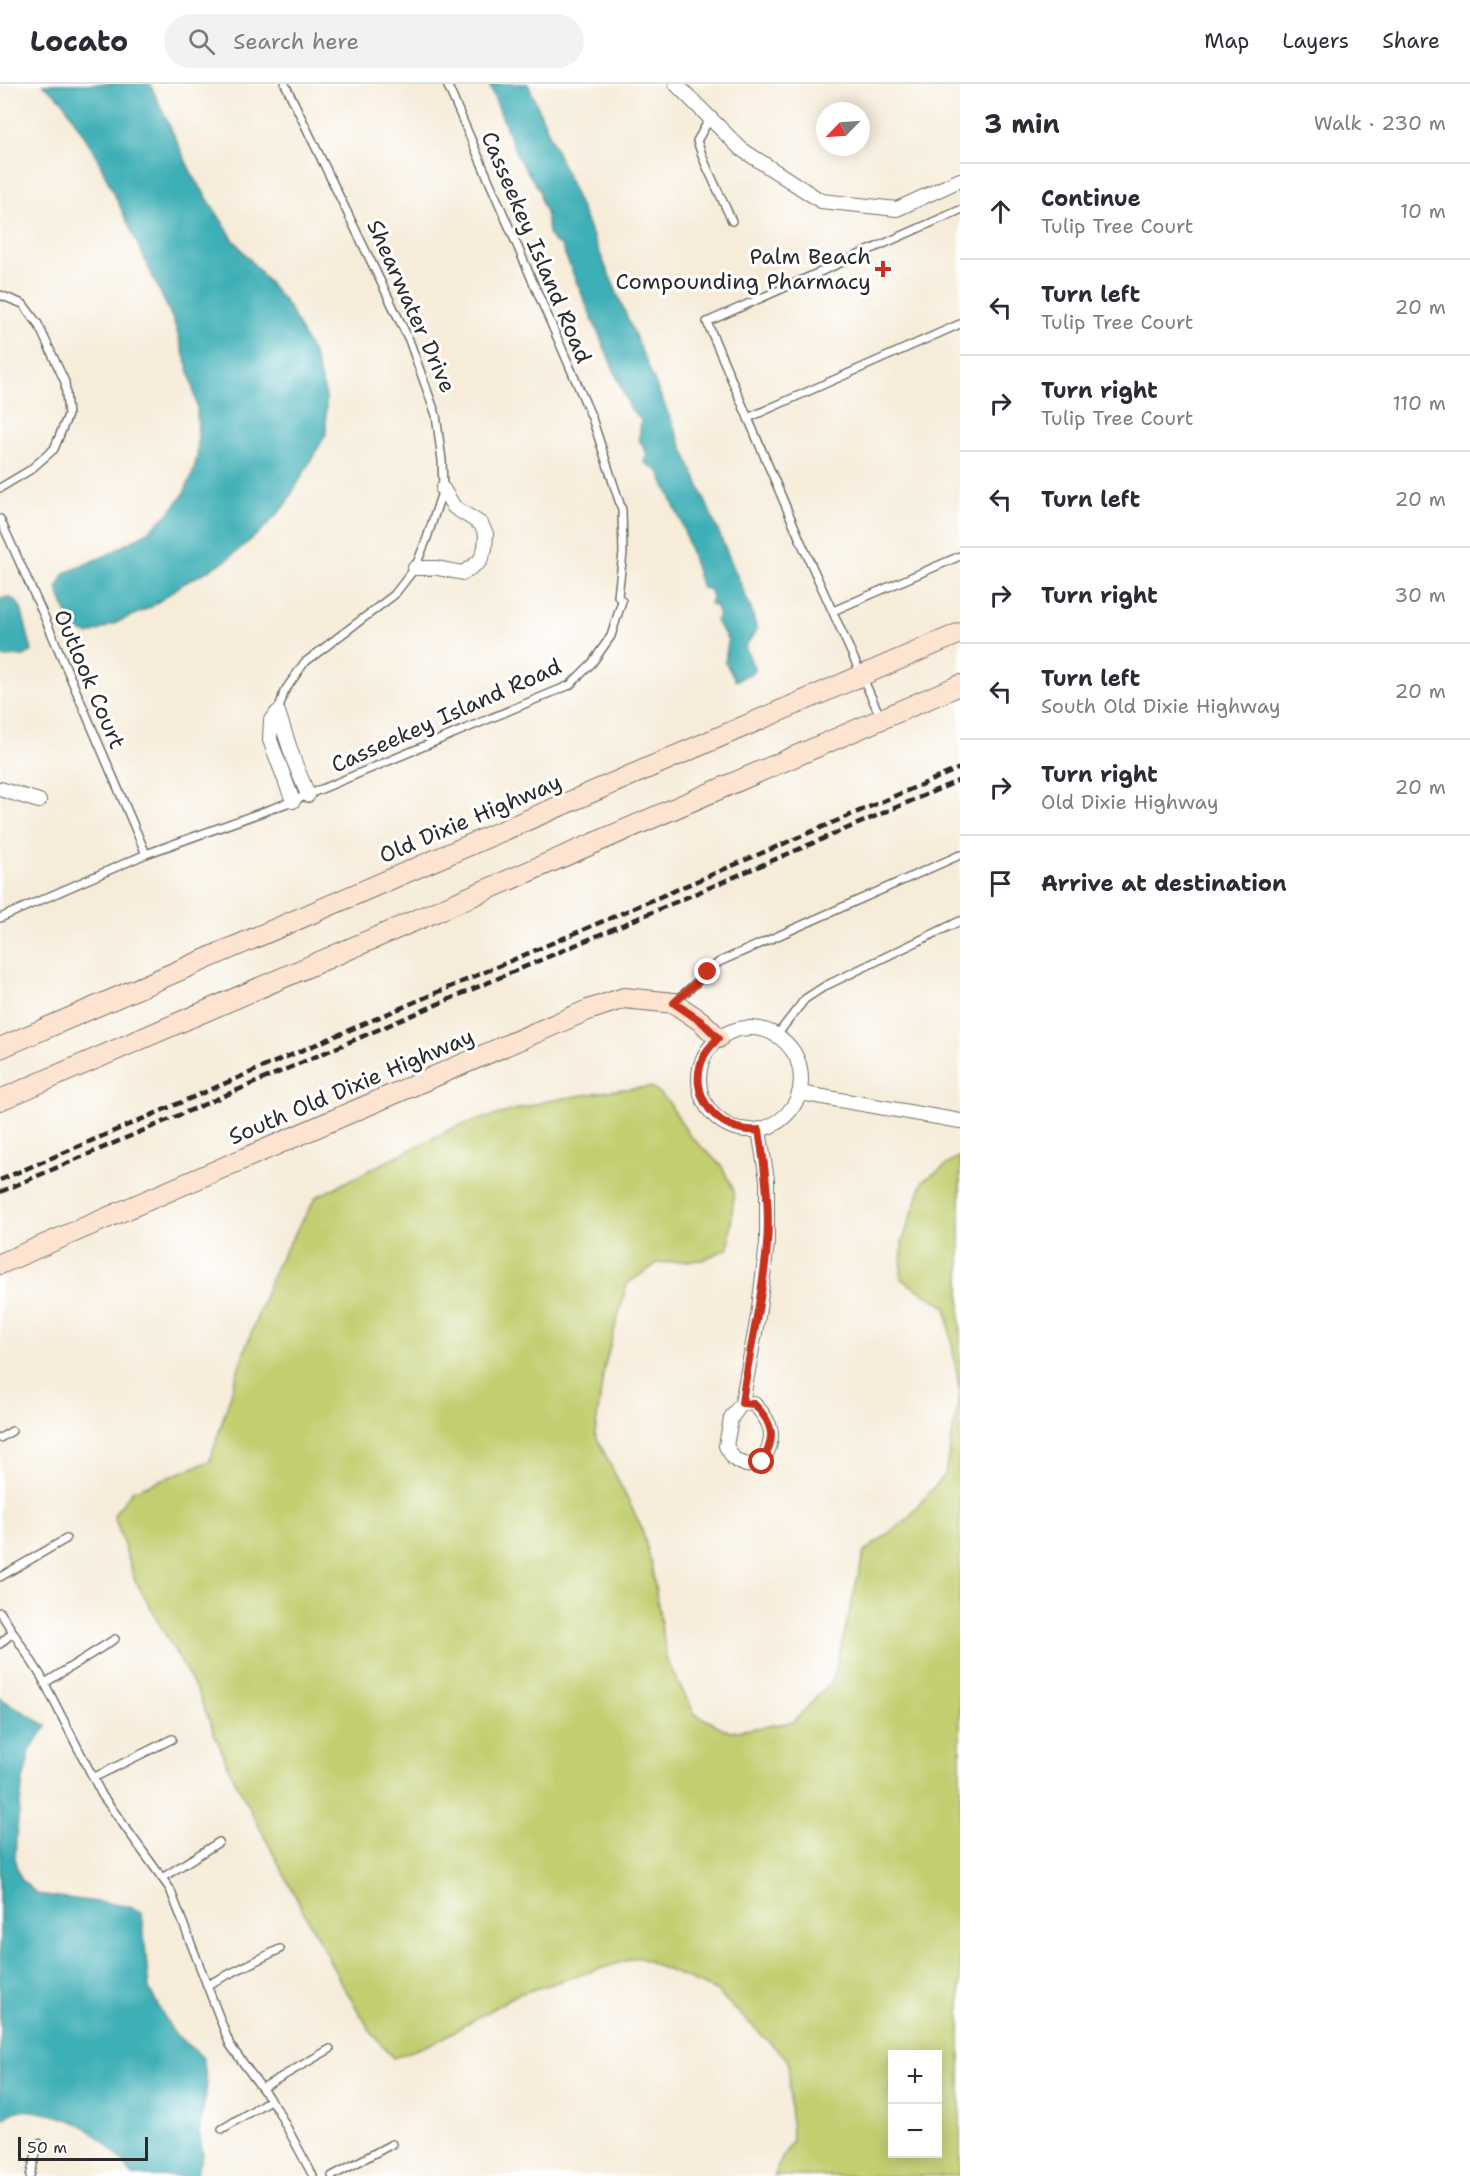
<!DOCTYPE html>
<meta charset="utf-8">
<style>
:root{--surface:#fff;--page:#f2f2f3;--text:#2b2b33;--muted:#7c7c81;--line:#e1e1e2}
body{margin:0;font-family:"Shantell Sans",sans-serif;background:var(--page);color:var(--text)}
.controls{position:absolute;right:18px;bottom:18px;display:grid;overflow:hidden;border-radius:0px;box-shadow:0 3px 15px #0003}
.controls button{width:54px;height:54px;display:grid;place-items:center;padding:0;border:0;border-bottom:2px solid var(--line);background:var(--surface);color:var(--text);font:30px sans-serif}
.compass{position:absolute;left:816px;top:18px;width:54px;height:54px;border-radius:50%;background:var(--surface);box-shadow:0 3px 15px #0003;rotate:245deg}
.scale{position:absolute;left:18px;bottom:15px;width:130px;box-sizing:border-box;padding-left:6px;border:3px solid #2b2b2b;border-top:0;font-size:16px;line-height:21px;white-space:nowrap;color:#2b2b2b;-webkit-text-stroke:4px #fff;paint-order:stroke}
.stop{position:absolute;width:18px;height:18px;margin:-14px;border:4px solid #c8321e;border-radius:50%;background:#fff}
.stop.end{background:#c8321e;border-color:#fff;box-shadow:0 2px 6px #0008}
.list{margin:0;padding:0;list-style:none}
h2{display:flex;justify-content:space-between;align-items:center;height:78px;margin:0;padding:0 24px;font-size:26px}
h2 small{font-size:20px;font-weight:400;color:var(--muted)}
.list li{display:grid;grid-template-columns:39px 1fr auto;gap:18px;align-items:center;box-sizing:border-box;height:96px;padding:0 24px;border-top:2px solid var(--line)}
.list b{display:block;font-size:22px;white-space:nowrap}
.list p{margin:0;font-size:20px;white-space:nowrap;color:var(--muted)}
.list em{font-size:20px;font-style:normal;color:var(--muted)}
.icon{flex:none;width:33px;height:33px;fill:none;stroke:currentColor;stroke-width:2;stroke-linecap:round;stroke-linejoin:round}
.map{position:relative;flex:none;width:960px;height:2092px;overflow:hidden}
header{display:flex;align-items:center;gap:36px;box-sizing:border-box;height:84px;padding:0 30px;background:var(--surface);border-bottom:2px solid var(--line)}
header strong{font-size:28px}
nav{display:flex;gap:33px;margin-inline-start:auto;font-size:21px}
.search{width:420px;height:54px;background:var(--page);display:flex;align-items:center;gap:15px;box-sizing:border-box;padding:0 21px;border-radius:33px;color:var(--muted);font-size:22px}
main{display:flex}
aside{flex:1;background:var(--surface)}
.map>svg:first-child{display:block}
</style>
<header>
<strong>Locato</strong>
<div class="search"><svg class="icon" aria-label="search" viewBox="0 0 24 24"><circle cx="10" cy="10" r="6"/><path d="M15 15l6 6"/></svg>Search here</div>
<nav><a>Map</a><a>Layers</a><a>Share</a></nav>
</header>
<main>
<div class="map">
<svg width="960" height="2092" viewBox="0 0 960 2092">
<rect width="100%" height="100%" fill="#fff"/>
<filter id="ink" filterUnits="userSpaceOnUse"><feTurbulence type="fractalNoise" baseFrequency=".0167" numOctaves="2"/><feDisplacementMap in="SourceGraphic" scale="12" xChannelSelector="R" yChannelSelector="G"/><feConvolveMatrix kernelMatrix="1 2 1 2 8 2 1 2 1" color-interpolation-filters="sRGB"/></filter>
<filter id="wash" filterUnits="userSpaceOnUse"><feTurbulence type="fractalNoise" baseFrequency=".008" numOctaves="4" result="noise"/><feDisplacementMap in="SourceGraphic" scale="24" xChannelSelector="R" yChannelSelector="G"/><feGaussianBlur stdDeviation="1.35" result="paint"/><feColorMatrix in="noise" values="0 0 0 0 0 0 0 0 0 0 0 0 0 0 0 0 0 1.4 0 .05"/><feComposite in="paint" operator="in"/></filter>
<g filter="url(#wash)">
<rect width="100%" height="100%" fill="#f6ecd9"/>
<path fill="#c2ce70" stroke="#767c4e" stroke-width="1.5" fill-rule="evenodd" d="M651 1003 668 1017 689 1051 721 1081 734 1107 729 1164 702 1176 658 1179 627 1200 604 1284 595 1350 641 1442 651 1478 667 1577 695 1630 730 1648 793 1638 833 1596 864 1468 907 1435 945 1390 960 1310 946 1223 901 1195 902 1159 923 1097 960 1072V2092H773L792 2055 788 1976 716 1907 638 1873 516 1911 436 1958 393 1974 371 1948 339 1895 230 1687 197 1607 135 1496 114 1431 132 1407 210 1377 242 1274 275 1184 316 1113 457 1042 547 1017 614 1006ZM892 1970H938V2070H892Z"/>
<g fill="#3eafb6" stroke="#346d70" stroke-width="1.5">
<path d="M43 0H150L192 90 233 155 288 222 314 272 326 312V350L284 423 260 448 224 478 183 500 151 523 89 551 72 543 57 505 65 489 107 471 146 449 168 430 183 411 192 391 197 374 198 356 197 323 191 294 174 238 95 69 62 16Z"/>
<path d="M489 0H528L750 522 757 546 745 562 755 587 736 597 725 578 728 557 724 549 715 537 719 533 716 523 710 520 712 513 709 505 702 504 681 437 659 388 644 378 647 370 639 355 641 336 630 324 561 161 553 157 548 149 546 128 541 117 540 107 518 74Z"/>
<path d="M8 513 16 517 21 524 32 567 24 572 0 573V515Z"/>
<path d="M0 1614 47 1642 31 1664 23 1696 16 1753 15 1778 21 1795 37 1810 127 1822 142 1828 149 1905 173 1948 203 1974 207 2001 199 2048 203 2071 196 2092H133C121 2073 103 2056 85 2043 74 2035 31 2024 18 2027 10 2029 4 2034 0 2040Z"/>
</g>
</g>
<g filter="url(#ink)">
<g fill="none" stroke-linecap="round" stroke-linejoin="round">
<g stroke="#726f68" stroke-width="10">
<g id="lane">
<path d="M710 34 697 57 705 79 732 137"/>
<path d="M0 211 23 220 38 240 65 298 68 331 54 365 30 386 0 404"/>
<path d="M748 334 960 240"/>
<path d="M0 435 44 532 146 770"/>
<path d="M833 527 960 472"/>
<path d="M278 628 284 608 304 579 394 511 415 484 427 454 443 405 442 376 436 331 409 256 285 0"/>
<path d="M880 632 801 458 707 238 960 126"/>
<path d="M0 834 146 770 293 717 570 601 592 579 611 552 622 517 618 512 623 469 622 426 592 334 447 0"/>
<path d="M676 917 719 878 960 771"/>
<path d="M777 951 805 915 825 902 960 837"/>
<path d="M0 1354 12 1347"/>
<path d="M0 1493 66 1455"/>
<path d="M0 1528 41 1592 102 1711 170 1805 230 1961 277 2025 313 2092"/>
<path d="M0 1560 13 1548"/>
<path d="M45 1599 115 1555"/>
<path d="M93 1694 172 1655"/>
<path d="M162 1794 219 1758"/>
<path d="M207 1901 280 1865"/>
<path d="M262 2004 330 1965"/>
<path d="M222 2045 270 2016"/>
<path d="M30 2092 39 2059"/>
<path d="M332 2092 392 2060"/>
</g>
</g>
<g stroke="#726f68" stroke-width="16">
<g id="street">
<path d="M676 0 741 65 821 117 897 125 960 96"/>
<path d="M415 484H437L463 489 480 477 485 464 486 450 481 440 454 423 443 405"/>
<path d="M0 705 39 717"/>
<path d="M293 717 270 656 271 636 278 628 294 677 308 711"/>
<circle cx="750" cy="995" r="51"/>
<path d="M800 1009 960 1037"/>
<path d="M742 1319 754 1320C774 1340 776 1354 762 1378L746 1381 734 1375 726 1362 731 1334 742 1319 758 1232 767 1160V1096L759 1046"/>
</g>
</g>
<g stroke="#726f68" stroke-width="22">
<g id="secondary">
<path d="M0 964 960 549"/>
<path d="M0 1016 960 601"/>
<path d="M0 1180 588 926 624 914 674 919 702 938 718 954"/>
</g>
</g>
<use href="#lane" stroke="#fff" stroke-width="7"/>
<use href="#street" stroke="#fff" stroke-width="14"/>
<use href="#secondary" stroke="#fde4d1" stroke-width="20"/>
<g stroke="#2b2b2b" stroke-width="4.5" stroke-dasharray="9 4.5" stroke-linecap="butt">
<path d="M0 1096 960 684"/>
<path d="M0 1108 960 696"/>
</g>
</g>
</g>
<g fill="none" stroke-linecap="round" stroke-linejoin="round" filter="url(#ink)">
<path stroke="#c8321e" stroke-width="8" d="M708 888 674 919 702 938 718 954C713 960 707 965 704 972 685 1011 719 1050 759 1046 765 1084 770 1122 767 1161 763 1214 749 1266 742 1319L754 1320C774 1340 776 1354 762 1378"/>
</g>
<path fill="#c8321e" stroke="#fff" stroke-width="2" d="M880 176h6v6h6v6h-6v6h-6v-6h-6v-6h6z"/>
<g text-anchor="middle" stroke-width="6" stroke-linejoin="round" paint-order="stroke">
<g font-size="22" fill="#2b2b2b" stroke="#fff">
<text transform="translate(537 163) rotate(67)" y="8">Casseekey Island Road</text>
<text transform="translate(412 222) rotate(66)" y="8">Shearwater Drive</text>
<text transform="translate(90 595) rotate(67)" y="8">Outlook Court</text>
<text transform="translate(446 631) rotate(-24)" y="8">Casseekey Island Road</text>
<text transform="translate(470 734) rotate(-23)" y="8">Old Dixie Highway</text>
<text transform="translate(351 1002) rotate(-23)" y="8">South Old Dixie Highway</text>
</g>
<g font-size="22" fill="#2b2b2b" stroke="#fff" text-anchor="end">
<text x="871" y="180">Palm Beach<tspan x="871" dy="25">Compounding Pharmacy</tspan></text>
</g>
</g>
</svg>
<div class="controls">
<button>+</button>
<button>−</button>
</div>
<svg class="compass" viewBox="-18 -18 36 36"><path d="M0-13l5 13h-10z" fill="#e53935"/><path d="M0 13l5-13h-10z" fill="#7c7c81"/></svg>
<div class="scale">50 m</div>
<div class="stop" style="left:762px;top:1378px"></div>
<div class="stop end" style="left:708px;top:888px"></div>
</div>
<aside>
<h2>3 min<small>Walk · 230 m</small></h2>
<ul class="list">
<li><svg class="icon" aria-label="ahead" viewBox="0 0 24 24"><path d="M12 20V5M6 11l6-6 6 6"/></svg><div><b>Continue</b><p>Tulip Tree Court</p></div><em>10 m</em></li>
<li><svg class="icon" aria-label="left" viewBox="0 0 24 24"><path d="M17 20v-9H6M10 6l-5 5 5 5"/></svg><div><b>Turn left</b><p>Tulip Tree Court</p></div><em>20 m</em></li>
<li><svg class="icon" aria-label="right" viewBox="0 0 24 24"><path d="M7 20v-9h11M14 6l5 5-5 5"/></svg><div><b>Turn right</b><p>Tulip Tree Court</p></div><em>110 m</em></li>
<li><svg class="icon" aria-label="left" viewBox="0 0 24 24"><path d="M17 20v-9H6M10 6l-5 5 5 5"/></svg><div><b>Turn left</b></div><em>20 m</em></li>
<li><svg class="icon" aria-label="right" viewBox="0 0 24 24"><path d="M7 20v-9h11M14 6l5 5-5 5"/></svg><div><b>Turn right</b></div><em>30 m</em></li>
<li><svg class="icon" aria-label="left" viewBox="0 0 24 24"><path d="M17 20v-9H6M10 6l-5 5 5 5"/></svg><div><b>Turn left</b><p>South Old Dixie Highway</p></div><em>20 m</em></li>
<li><svg class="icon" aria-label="right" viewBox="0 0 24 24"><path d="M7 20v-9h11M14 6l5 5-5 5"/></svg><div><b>Turn right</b><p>Old Dixie Highway</p></div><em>20 m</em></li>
<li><svg class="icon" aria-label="arrive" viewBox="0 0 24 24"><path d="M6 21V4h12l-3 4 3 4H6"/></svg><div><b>Arrive at destination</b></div></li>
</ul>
</aside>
</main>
